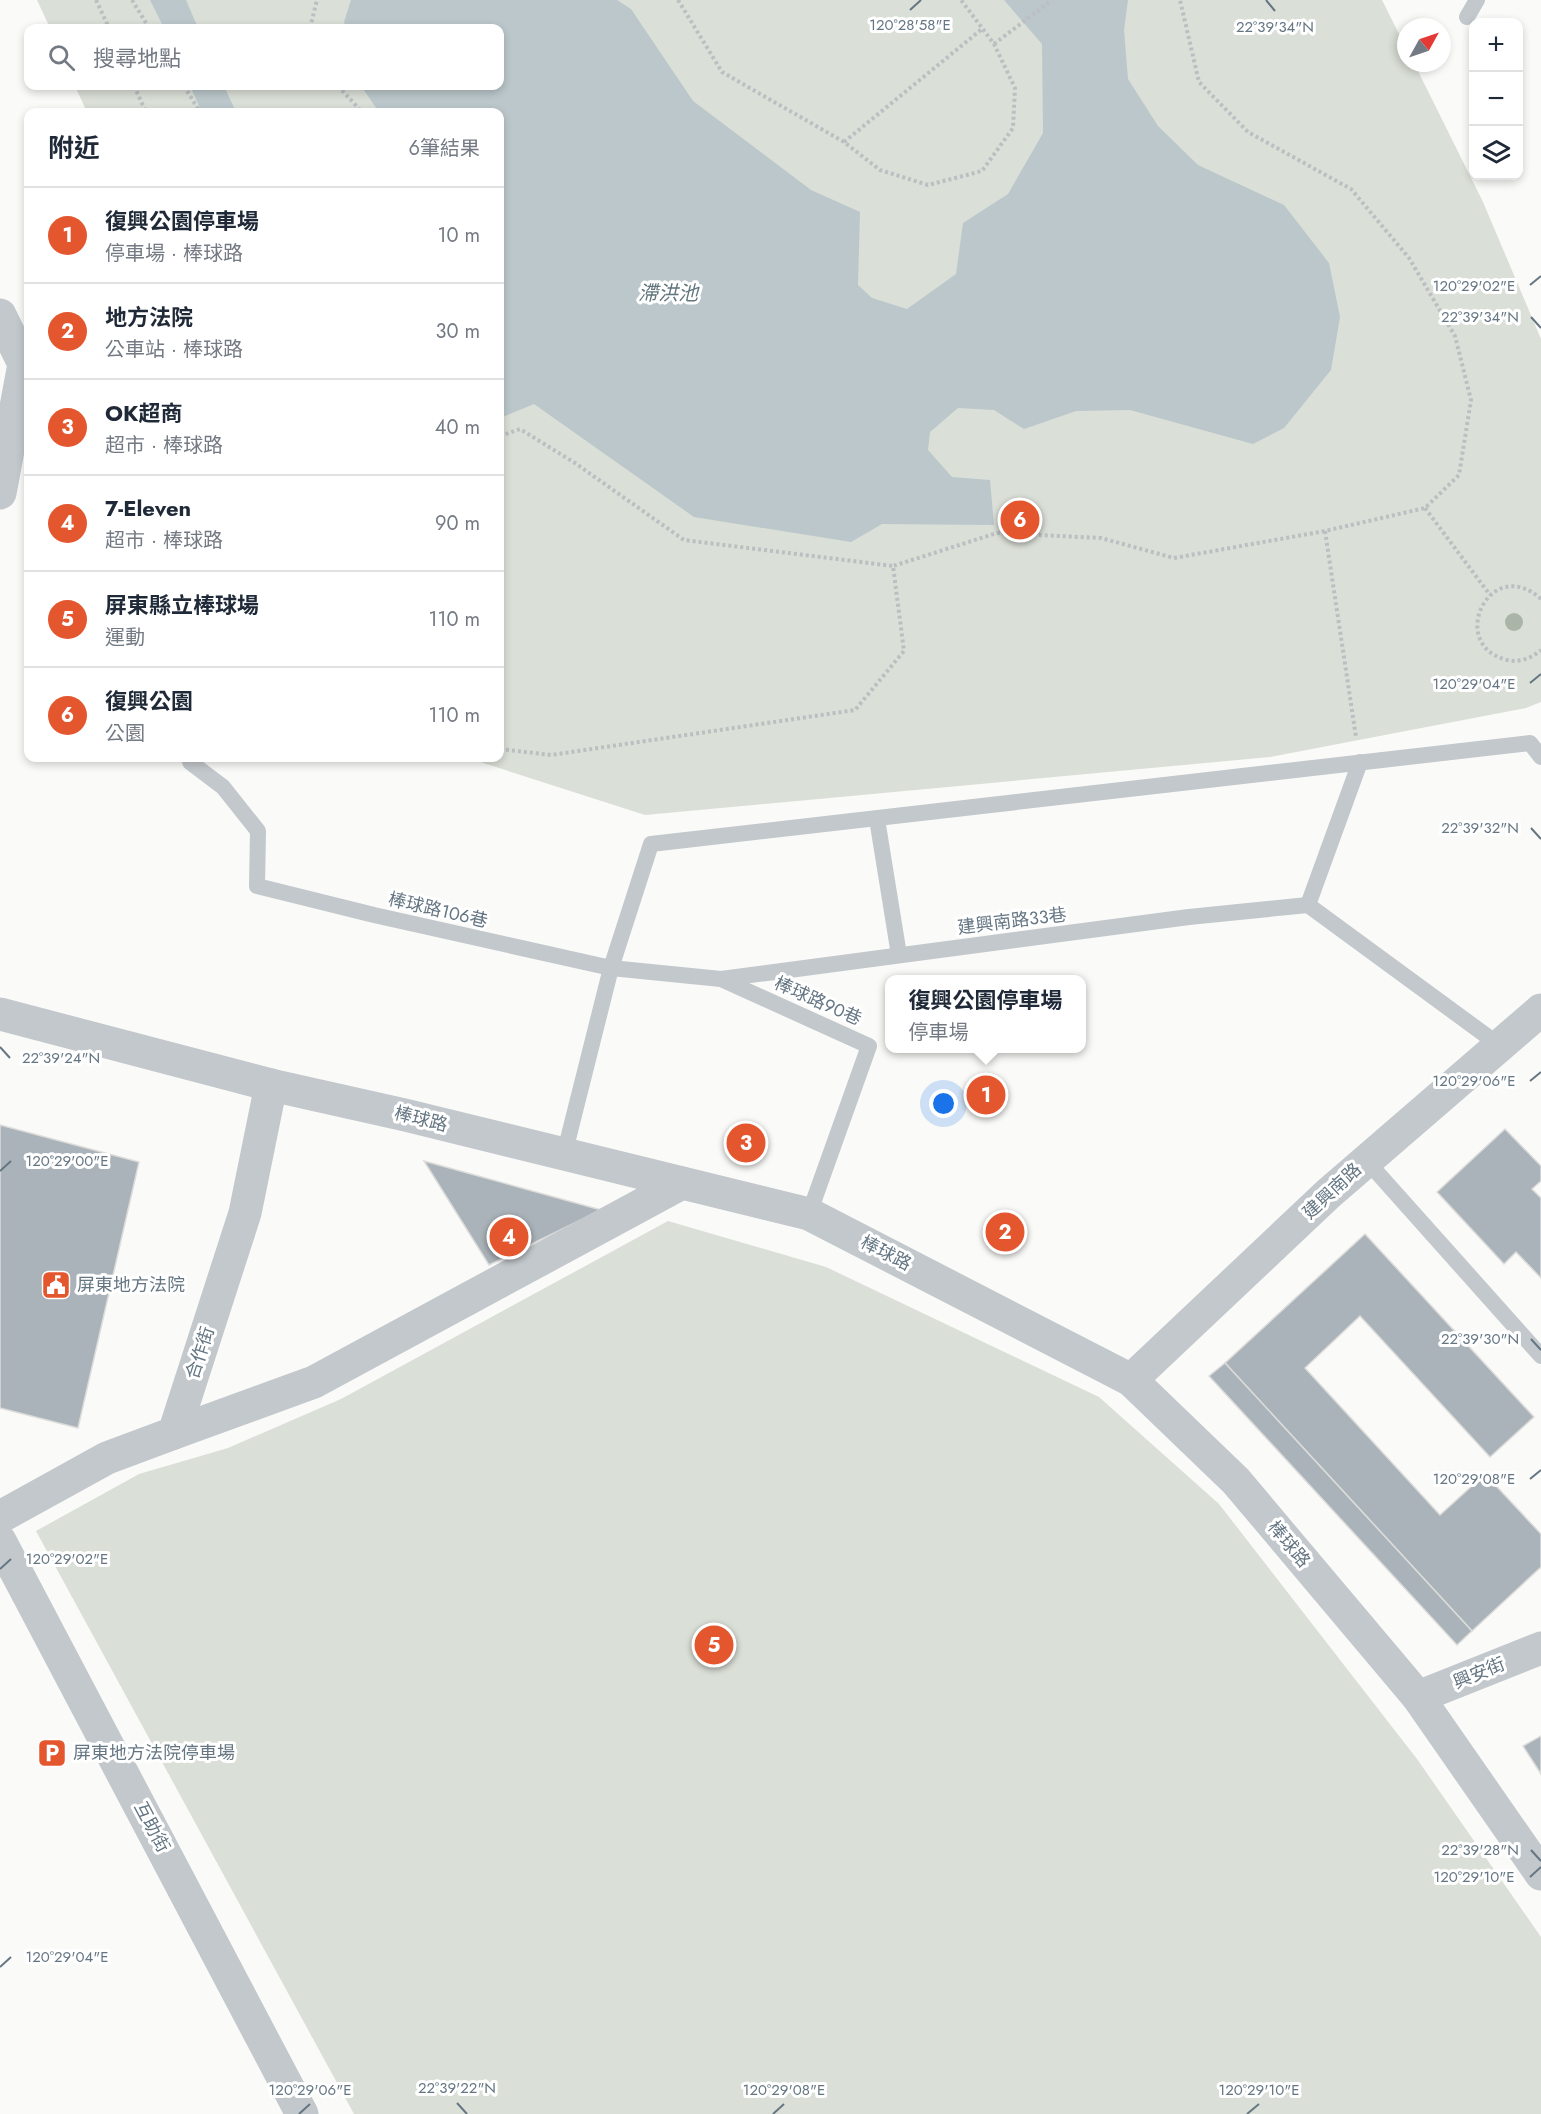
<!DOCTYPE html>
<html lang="zh-TW">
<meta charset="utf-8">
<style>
:root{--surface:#fff;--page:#f2f2f3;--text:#1f2937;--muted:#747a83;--line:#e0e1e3;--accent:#e4572e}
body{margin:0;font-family:Jost,"Noto Sans TC",sans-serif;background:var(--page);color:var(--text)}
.controls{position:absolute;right:18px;top:18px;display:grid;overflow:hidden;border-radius:12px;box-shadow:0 3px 9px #0003}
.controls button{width:54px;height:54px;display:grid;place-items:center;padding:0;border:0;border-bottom:2px solid var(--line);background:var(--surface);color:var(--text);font:30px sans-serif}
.compass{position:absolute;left:1397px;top:18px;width:54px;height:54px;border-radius:50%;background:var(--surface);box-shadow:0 3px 9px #0003;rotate:50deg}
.you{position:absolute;left:944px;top:1104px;width:21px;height:21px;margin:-15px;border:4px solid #fff;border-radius:50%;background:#1a73e8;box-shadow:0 0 0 9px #1a73e833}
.badge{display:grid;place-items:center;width:39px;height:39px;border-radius:50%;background:var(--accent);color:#fff;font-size:20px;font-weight:700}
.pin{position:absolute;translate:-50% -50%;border:3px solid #fff;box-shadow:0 2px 6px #0006}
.popup{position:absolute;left:885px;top:975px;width:201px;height:78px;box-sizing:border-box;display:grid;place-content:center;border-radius:12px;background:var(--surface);filter:drop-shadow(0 2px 4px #0005);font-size:20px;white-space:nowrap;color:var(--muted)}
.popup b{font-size:22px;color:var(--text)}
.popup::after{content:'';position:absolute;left:50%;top:100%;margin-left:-12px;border:12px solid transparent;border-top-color:var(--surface)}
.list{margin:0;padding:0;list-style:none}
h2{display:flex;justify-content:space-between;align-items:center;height:78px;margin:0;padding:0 24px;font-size:26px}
h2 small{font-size:20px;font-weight:400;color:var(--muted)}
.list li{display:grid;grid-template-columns:39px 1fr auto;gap:18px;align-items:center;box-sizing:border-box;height:96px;padding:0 24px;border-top:2px solid var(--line)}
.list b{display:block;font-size:22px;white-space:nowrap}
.list p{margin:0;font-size:20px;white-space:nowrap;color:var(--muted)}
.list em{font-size:20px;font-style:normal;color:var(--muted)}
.icon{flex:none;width:33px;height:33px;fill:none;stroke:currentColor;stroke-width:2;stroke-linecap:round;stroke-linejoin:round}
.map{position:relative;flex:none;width:1541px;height:2114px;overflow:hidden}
.search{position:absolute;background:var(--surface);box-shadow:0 3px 9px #0003;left:24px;top:24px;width:480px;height:66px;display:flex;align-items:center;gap:15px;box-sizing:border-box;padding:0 21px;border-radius:12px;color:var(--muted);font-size:22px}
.panel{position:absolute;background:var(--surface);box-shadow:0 3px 9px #0003;left:24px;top:108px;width:480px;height:654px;border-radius:12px}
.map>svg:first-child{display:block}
</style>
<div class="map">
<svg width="1541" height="2114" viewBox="0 0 1541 2114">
<rect width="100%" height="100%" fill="#fafaf8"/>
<g fill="#dadfd7">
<path d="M37 0H1382L1406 48V63H1414L1483 202 1541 339V702L1526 708 1270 757 645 815 468 758H500V112H87L75 86H500V28H50Z"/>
<path d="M668 1221 826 1267 1099 1397 1219 1504 1417 1759 1541 1937V2114H354L36 1531 139 1474 228 1448 341 1399Z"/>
</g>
<g fill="#bbc7cb">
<path d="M150 0H186L198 28H164Z"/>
<path d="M351 0H617L631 9 693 101 811 190 860 212 858 285 872 298 907 309 956 274 963 223 1008 194 1043 133 1042 44 1004 0H1128L1124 30 1128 79 1158 126 1198 165 1284 205 1329 263 1340 317 1331 370 1284 428 1253 444 1130 410 1076 411 1024 429 994 410 958 408 930 432 928 450 952 477 990 480 994 525 882 524 851 542 694 517 534 404 500 418V112H379L361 86H500V28H346L344 22Z"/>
<path d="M190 86H224L236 112H202Z"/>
</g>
<g fill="#aab3b9" stroke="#dcdcda" stroke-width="1.5">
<path d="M0 1125 139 1162 78 1428 0 1408Z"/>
<path d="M1505 1129 1541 1166V1181L1532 1189 1541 1198V1278L1516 1252 1504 1264 1437 1192Z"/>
<path d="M424 1161 601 1210 489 1265Z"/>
<path d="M1365 1234 1534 1417 1490 1457 1360 1316 1305 1368 1440 1515 1485 1474 1541 1534V1567L1472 1631 1225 1363Z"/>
<path d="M1225 1363 1472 1631 1457 1645 1209 1376Z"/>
<path d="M1541 1736V1774L1523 1746Z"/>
</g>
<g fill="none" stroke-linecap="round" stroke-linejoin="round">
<g stroke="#bbbfc2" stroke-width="4" stroke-dasharray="3 3" stroke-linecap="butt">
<path d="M96 0 109 28"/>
<path d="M132 0 149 28"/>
<path d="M678 0 722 72 844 142 880 170 928 185 982 171 1013 128 1015 88 994 44 961 0"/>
<path d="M310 28 317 0"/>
<path d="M994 44 1052 0"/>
<path d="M134 86 146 112"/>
<path d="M184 86 200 112"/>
<path d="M338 86 362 112"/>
<path d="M844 142 982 29"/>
<path d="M500 436 520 429 575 463 684 540 893 566"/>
<path d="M1425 508 1490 595"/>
<path d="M1325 531 1356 737"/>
<path d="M1541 599C1490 553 1446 645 1507 660 1519 663 1532 658 1541 650"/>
<path d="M500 749 551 755 855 710 904 651 893 566 997 533 1101 538 1174 558 1325 531 1425 508 1459 475 1471 400 1455 336 1409 258 1351 189 1248 132 1199 82 1180 0"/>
</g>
<g stroke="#c3c8cc" stroke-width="16">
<path d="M1467 17 1477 0"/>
<path d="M194 758 190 762 223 787 258 831 257 886 374 915 611 968 721 979 869 1046 809 1214"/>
<path d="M1360 762 1308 905 1499 1045"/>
<path d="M877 819 899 955"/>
<path d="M721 979 1189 917 1308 905"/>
<path d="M564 1155 611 968 651 844 1530 743 1541 757"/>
<path d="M1366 1160 1541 1356"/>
</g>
<g stroke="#c3c8cc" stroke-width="33">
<path d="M0 315 24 364 0 493"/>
<path d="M0 1014 271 1085 405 1115 809 1214 1131 1380 1236 1481 1418 1697 1541 1874"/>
<path d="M1131 1380 1328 1194 1541 1010"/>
<path d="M174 1433 314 1382 682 1183"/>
<path d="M0 1517 107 1458 174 1433 245 1213 271 1085"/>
<path d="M0 1541 302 2114"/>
<path d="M1418 1697 1541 1648"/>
</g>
</g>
<circle fill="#aab4a7" cx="1514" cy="622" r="9"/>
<path fill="none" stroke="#657683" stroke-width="2" d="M1266 0 1275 11M910 10 921 0M1530 285 1541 276M1531 317 1541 328M1530 683 1541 674M1531 828 1541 839M0 1047 10 1058M1530 1081 1541 1072M0 1171 11 1161M1531 1339 1541 1350M1530 1479 1541 1470M0 1569 11 1559M1531 1850 1541 1861M1530 1877 1541 1867M0 1967 11 1957M457 2103 467 2114M299 2114 310 2104M773 2114 784 2104M1247 2114 1259 2104"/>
<defs>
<g id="civic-square" transform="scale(1.5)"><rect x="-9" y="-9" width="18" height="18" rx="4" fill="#e4572e" stroke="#fff"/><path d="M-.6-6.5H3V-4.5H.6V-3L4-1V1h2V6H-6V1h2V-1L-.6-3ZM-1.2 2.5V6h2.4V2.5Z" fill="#fff"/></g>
<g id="parking-square" transform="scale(1.5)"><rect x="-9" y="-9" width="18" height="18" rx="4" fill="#e4572e" stroke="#fff"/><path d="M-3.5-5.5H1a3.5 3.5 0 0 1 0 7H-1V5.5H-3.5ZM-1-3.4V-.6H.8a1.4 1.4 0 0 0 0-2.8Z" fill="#fff"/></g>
</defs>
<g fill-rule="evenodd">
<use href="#civic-square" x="56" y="1285"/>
<use href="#parking-square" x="52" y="1753"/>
</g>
<g text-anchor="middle" stroke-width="6" stroke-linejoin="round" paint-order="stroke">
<g font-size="18" fill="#657683" stroke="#fff">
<text transform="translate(438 910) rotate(13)" y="6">棒球路106巷</text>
<text transform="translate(1012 921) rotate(-7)" y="6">建興南路33巷</text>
<text transform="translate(818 1001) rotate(24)" y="6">棒球路90巷</text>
<text transform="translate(421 1119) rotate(14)" y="6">棒球路</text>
<text transform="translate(1332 1191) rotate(-43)" y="6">建興南路</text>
<text transform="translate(886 1253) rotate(27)" y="6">棒球路</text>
<text transform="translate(200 1353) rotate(-72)" y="6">合作街</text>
<text transform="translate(1289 1544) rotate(50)" y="6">棒球路</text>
<text transform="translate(1479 1673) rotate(-22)" y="6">興安街</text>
<text transform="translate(152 1827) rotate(62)" y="6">互助街</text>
</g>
<g font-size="18" fill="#657683" stroke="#fff" text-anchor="start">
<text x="77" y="1291">屏東地方法院</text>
<text x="73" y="1759">屏東地方法院停車場</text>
</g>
<g font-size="20" font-style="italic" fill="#60757c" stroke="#fff">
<text x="668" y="300">滯洪池</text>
</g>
</g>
<g font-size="15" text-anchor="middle" fill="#657683" stroke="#fff" stroke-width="6" stroke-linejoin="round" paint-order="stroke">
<text x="910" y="30">120°28'58"E</text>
<text x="1275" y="32">22°39'34"N</text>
<text x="1474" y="291">120°29'02"E</text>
<text x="1480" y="322">22°39'34"N</text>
<text x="1474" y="689">120°29'04"E</text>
<text x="1480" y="833">22°39'32"N</text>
<text x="61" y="1063">22°39'24"N</text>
<text x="1474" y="1086">120°29'06"E</text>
<text x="67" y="1166">120°29'00"E</text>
<text x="1480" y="1344">22°39'30"N</text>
<text x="1474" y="1484">120°29'08"E</text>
<text x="67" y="1564">120°29'02"E</text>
<text x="1480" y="1855">22°39'28"N</text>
<text x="1474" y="1882">120°29'10"E</text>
<text x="67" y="1962">120°29'04"E</text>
<text x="457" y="2093">22°39'22"N</text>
<text x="310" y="2095">120°29'06"E</text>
<text x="784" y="2095">120°29'08"E</text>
<text x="1259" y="2095">120°29'10"E</text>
</g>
</svg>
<div class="controls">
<button>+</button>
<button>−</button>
<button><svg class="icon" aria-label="layers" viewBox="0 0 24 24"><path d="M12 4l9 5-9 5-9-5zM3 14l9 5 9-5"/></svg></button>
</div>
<svg class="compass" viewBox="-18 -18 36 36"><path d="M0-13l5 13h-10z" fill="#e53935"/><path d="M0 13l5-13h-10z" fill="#747a83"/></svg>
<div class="you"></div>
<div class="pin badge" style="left:986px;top:1095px">1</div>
<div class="popup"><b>復興公園停車場</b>停車場</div>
<div class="pin badge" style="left:1005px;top:1232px">2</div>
<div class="pin badge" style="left:746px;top:1143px">3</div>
<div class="pin badge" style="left:509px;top:1237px">4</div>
<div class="pin badge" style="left:714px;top:1645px">5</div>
<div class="pin badge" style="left:1020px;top:520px">6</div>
<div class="search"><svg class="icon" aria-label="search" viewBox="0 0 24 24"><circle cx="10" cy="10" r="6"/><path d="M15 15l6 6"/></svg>搜尋地點</div>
<section class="panel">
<h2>附近<small>6筆結果</small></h2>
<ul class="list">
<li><span class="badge">1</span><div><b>復興公園停車場</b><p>停車場 · 棒球路</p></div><em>10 m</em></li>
<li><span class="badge">2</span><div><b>地方法院</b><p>公車站 · 棒球路</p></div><em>30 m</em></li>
<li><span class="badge">3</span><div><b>OK超商</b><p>超市 · 棒球路</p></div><em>40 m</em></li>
<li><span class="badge">4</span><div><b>7-Eleven</b><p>超市 · 棒球路</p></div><em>90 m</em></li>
<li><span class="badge">5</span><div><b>屏東縣立棒球場</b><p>運動</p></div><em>110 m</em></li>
<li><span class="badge">6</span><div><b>復興公園</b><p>公園</p></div><em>110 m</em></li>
</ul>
</section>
</div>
